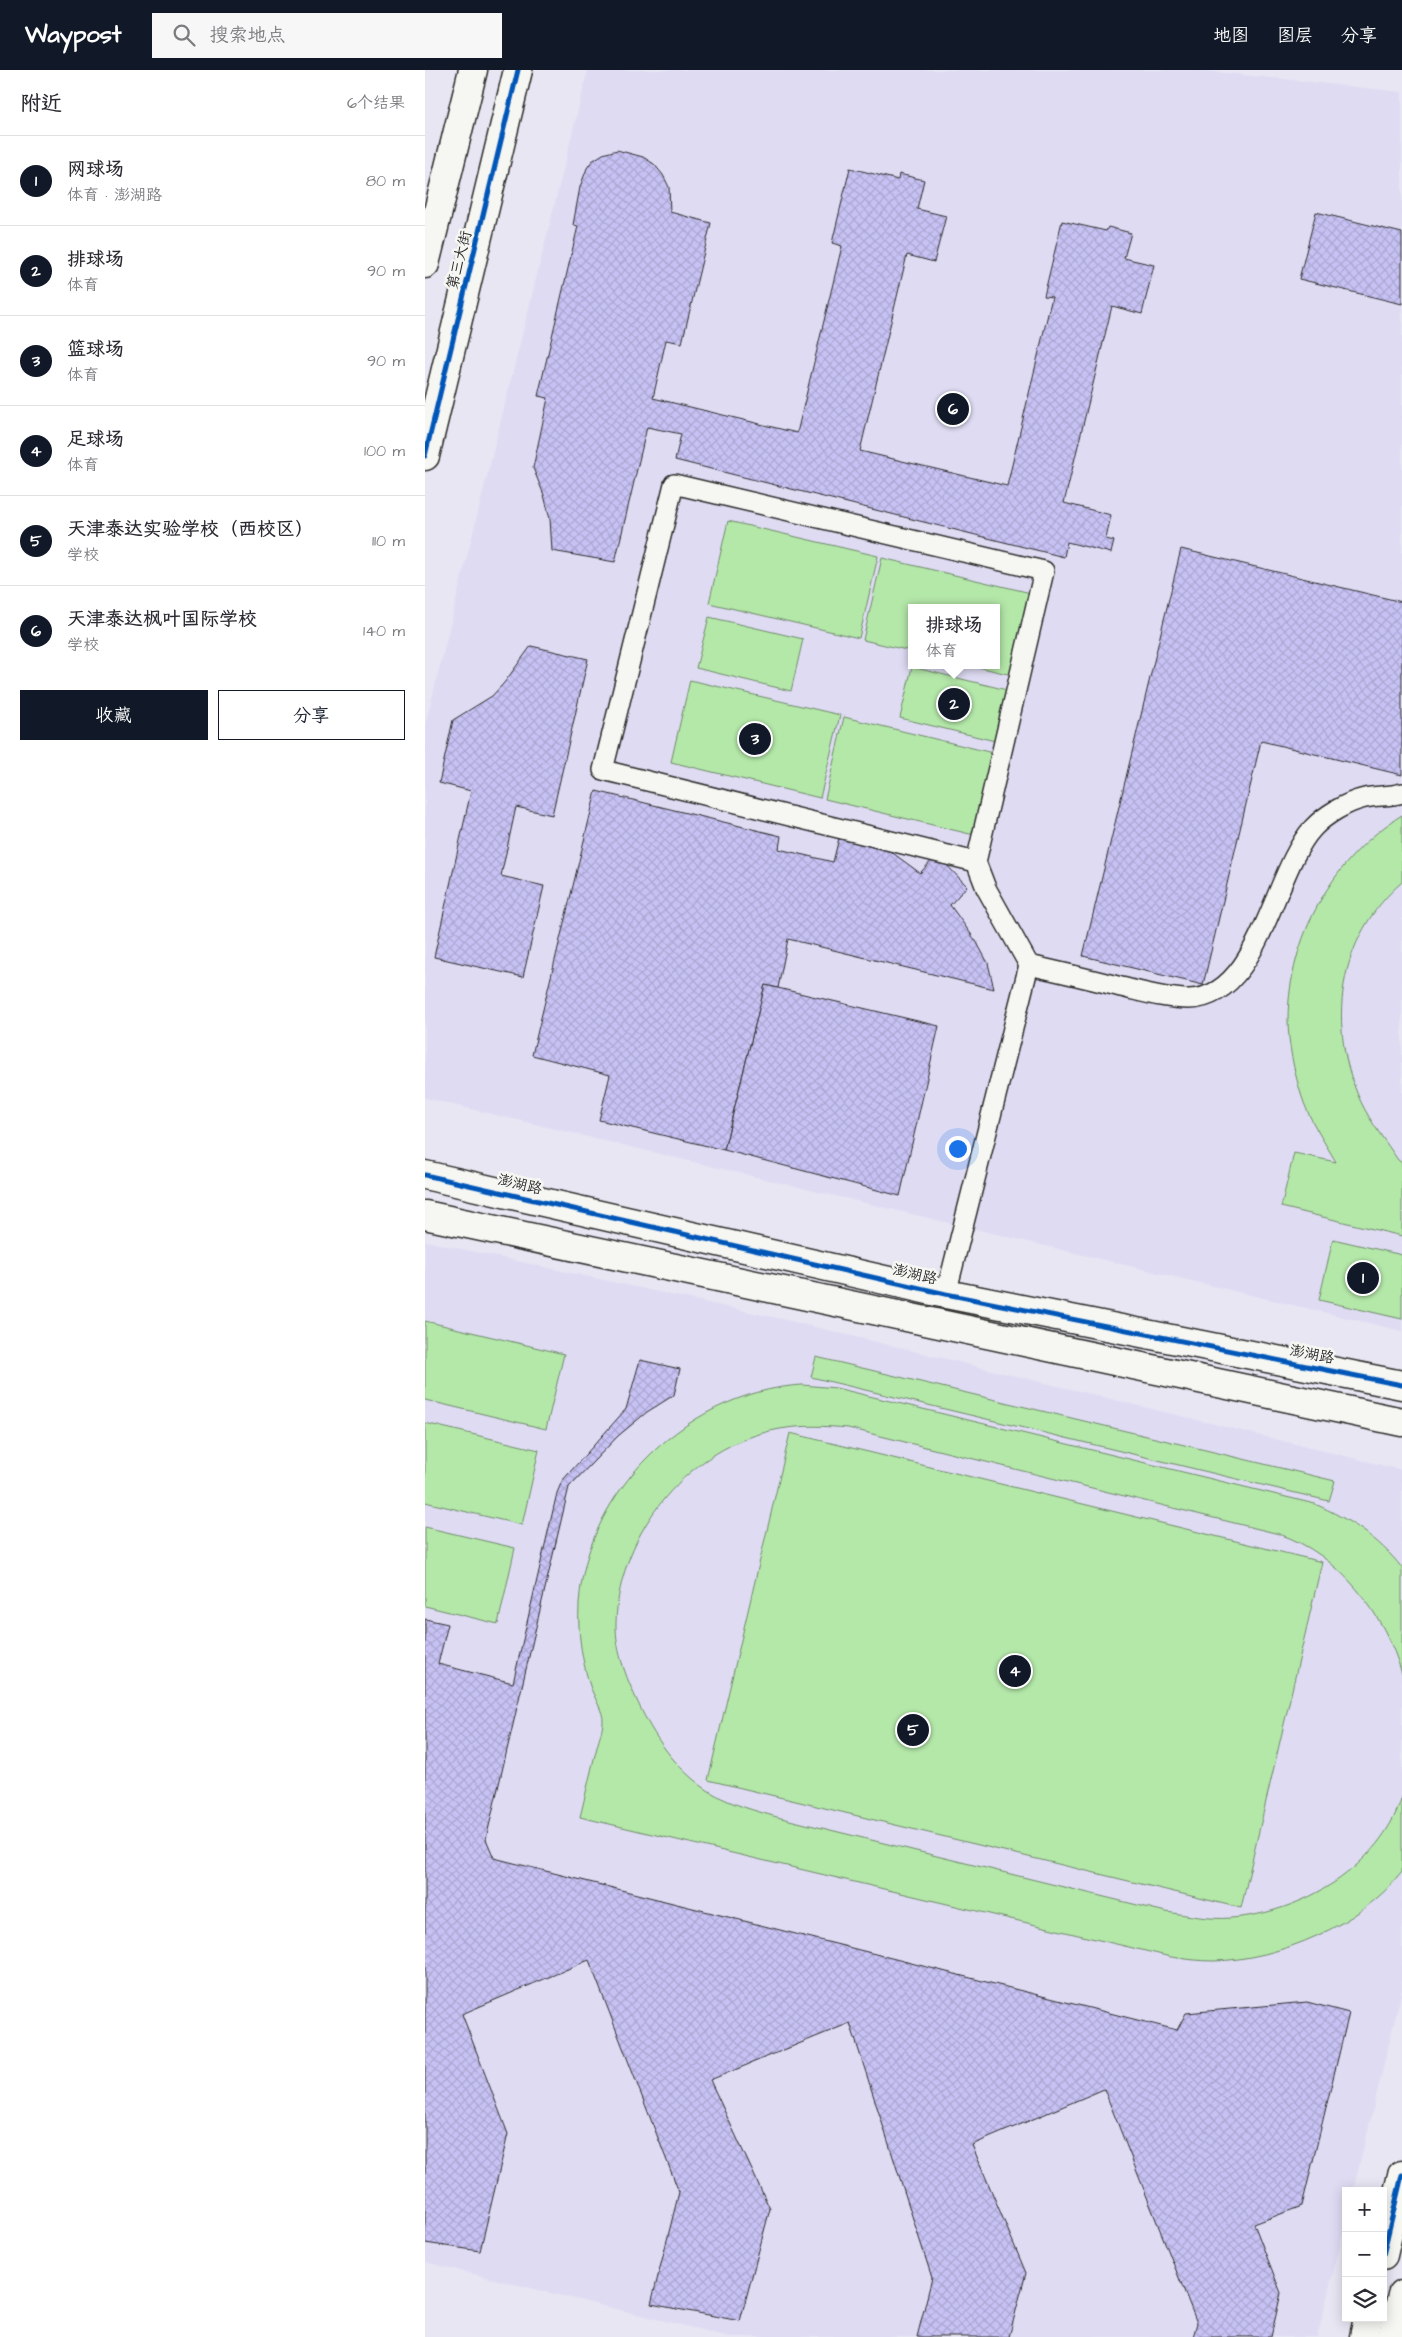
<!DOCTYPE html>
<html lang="zh">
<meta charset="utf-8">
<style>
:root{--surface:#fff;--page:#f7f7f7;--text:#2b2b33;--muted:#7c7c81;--line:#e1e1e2;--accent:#111827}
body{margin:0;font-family:"Architects Daughter","LXGW WenKai TC",sans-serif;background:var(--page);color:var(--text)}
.controls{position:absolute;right:15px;bottom:15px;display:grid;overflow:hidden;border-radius:0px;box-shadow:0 2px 12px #0003}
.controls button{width:45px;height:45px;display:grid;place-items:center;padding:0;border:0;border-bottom:1px solid var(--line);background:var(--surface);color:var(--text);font:25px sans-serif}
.you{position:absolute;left:532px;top:1078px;width:18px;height:18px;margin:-12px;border:4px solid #fff;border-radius:50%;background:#1a73e8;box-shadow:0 0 0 8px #1a73e833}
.badge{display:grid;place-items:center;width:32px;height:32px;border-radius:50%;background:var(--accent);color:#fff;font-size:16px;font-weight:700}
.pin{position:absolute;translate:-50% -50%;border:2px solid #fff;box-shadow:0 1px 5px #0006}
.popup{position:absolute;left:483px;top:534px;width:92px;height:65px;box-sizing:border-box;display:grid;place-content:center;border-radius:0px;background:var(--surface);filter:drop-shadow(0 1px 4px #0005);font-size:16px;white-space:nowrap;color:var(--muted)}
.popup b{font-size:19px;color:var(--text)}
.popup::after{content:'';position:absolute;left:50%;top:100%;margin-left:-10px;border:10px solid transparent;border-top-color:var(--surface)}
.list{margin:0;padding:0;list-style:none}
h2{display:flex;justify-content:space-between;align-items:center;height:65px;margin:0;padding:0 20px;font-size:21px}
h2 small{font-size:16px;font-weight:400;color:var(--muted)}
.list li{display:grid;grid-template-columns:32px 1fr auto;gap:15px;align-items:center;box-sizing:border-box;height:90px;padding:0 20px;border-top:1px solid var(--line)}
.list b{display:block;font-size:19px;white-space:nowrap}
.list p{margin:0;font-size:16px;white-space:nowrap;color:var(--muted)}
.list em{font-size:16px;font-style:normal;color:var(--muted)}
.actions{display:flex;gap:10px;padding:15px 20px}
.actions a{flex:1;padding:11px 0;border:1px solid var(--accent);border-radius:0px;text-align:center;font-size:18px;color:var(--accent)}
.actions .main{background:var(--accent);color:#fff}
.icon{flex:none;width:28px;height:28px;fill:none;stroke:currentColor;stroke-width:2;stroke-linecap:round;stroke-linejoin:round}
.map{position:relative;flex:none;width:977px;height:2267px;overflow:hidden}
header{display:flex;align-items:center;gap:30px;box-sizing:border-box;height:70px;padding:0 25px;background:var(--accent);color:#fff}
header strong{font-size:24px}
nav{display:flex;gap:28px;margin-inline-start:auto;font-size:18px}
.search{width:350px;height:45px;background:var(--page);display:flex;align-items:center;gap:12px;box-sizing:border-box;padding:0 18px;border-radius:0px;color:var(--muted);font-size:19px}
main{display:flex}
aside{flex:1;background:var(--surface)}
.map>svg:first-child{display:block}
</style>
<header>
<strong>Waypost</strong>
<div class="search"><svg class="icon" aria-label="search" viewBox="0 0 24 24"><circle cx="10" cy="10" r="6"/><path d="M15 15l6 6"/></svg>搜索地点</div>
<nav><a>地图</a><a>图层</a><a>分享</a></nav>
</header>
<main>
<aside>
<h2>附近<small>6个结果</small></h2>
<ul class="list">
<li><span class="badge">1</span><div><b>网球场</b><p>体育 · 澎湖路</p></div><em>80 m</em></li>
<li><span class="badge">2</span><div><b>排球场</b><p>体育</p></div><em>90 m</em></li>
<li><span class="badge">3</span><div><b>篮球场</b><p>体育</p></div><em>90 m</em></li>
<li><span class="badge">4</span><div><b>足球场</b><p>体育</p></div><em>100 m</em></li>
<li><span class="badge">5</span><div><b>天津泰达实验学校（西校区）</b><p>学校</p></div><em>110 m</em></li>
<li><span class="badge">6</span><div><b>天津泰达枫叶国际学校</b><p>学校</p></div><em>140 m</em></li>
</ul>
<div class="actions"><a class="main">收藏</a><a>分享</a></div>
</aside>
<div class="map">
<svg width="977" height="2267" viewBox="0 0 977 2267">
<defs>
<pattern id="building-cross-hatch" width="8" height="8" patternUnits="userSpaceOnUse" patternTransform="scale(1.25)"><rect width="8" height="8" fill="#c7c2f4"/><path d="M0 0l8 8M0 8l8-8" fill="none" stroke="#aba7d1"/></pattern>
</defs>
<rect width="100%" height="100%" fill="#e8e6f3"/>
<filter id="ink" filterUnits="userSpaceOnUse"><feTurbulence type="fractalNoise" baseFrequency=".02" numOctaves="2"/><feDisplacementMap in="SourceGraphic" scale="10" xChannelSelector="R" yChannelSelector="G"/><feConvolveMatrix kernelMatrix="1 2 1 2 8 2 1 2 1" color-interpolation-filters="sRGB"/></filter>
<g filter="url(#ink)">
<g fill="#dedbf3" fill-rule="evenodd">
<path d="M163 0H773L977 22V1261L0 1028V656ZM486 538H572V595H486Z"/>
<path d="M0 1171 361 1250 977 1400V1920L928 2121H921V2151L892 2267H305L0 2192Z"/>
</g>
<g fill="#b4e8a9" stroke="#708a6a">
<path d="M303 451 453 486 434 568 284 533Z"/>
<path d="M457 488 606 523 587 605 545 595H572V538H486V581L438 570Z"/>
<path d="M284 547 378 569 366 621 271 598Z"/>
<path d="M487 597 582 620 570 671 475 648Z"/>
<path d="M265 610 415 645 395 728 246 692Z"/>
<path d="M419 647 568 683 549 765 400 729Z"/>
<path d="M977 745V812C912 868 901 957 936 1032 946 1053 961 1072 973 1090L977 1093V1166L856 1137 869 1083 911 1092C899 1071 883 1048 876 1024 869 1001 863 974 863 949 864 868 907 788 977 745Z"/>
<path d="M908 1169 977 1185V1249L894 1230Z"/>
<path d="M0 1251 139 1284 121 1359 0 1330Z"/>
<path d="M391 1287 910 1411 904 1431 386 1307Z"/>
<path d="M377 1315 411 1318 890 1434C924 1449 954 1468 977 1498V1604C960 1544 914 1484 854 1464L423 1358C400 1356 378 1355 355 1359 264 1375 194 1462 191 1552 190 1582 203 1612 216 1639 232 1672 256 1705 289 1724 308 1735 331 1741 352 1747L741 1842C763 1845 784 1850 806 1848 877 1843 955 1797 977 1727V1802C937 1854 854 1890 788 1891 774 1891 760 1889 746 1887L155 1747C161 1723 166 1700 172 1677 174 1669 178 1659 178 1651 179 1643 168 1625 165 1616 159 1597 155 1577 154 1557 147 1433 257 1322 377 1315Z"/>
<path d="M0 1353 114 1380 97 1455 0 1432Z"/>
<path d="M365 1363 897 1492 816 1838 283 1710Z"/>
<path d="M0 1457 90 1478 73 1554 0 1536Z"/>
</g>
<g fill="url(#building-cross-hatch)" stroke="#2b2b2b">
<path d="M192 80 218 87 229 94 238 105 244 117 245 142 286 153 257 273 241 270 228 328 372 363 417 176 407 173 425 98 473 110 474 104 499 110 492 139 521 146 509 192 482 185 435 381 582 416 627 227 619 226 637 151 681 161 683 157 706 163 699 188 729 195 717 244 687 236 639 433 686 445 681 469 689 471 686 483 642 472 639 487 250 390 256 364 222 357 190 492 127 481 125 449 119 425 108 398 123 328 113 326 153 156 148 155 155 117 162 98 167 91 178 84Z"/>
<path d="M891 142 977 163V234L874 209Z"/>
<path d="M756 479 977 532V705L836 671 778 915 658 886Z"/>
<path d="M106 576 163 589 127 745 91 737 76 806 119 816 98 907 9 887 46 721 14 713 28 650 67 626 79 613Z"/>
<path d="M171 721 356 766 354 779 408 792 416 760 465 781 495 803 512 785 542 816 525 835 551 871 563 893 569 919 363 869 353 918 340 915 299 1080 174 1050 185 1005 107 985Z"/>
<path d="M340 915 514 956 475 1126 299 1080Z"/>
<path d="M215 1290 255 1299 249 1325 222 1342 193 1366 144 1417 61 1769 69 1788 752 1960 761 1943 882 1932 924 1943 877 2136 829 2154 856 2223 846 2267H768L772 2253 679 2019 547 2075 601 2203 584 2267H492L507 2208 425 1953 285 2010 345 2139 315 2251 226 2234 254 2122 164 1890 37 1944 83 2064 55 2181 0 2173V1549L23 1554 13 1594 88 1613 132 1423 137 1411 201 1339Z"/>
</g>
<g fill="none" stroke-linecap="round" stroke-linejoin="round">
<g stroke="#2b2b2b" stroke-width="22">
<g id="lane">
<path d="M604 895C635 902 666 909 696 917 718 922 741 929 764 929 835 928 848 801 888 758 900 745 922 732 940 728 952 725 965 727 977 723"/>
<path d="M521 1224 604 895 561 818 551 792 619 501 249 414 178 700 551 792"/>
</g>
</g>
<g stroke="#2b2b2b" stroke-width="31">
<g id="secondary">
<path d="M0 194 48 0"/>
<path d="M0 386 93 0"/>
<path d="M0 1105 521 1224 977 1315"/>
<path d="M0 1145 977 1352"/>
<path d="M958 2185 977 2105"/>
<path d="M939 2267 943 2248"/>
<path d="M967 2267 977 2225"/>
</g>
</g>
<use href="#lane" stroke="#f6f6f2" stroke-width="19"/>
<use href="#secondary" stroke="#f6f6f2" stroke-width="28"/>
<g stroke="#f6f6f2" stroke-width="8">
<g id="cycleway">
<path d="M0 386 93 0"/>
<path d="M0 1105 521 1224 977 1315"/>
<path d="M958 2185 977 2105"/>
</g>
</g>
<use href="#cycleway" stroke="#0057b8" stroke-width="5"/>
</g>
</g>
<g text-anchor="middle" stroke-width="5" stroke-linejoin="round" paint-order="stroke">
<g font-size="15" fill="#2b2b2b" stroke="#f6f6f2">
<text transform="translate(34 190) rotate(-76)" y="5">第三大街</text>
<text transform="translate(95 1114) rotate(13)" y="5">澎湖路</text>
<text transform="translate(490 1204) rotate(13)" y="5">澎湖路</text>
<text transform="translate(887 1284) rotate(11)" y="5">澎湖路</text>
</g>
</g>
</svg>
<div class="controls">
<button>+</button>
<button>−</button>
<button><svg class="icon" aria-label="layers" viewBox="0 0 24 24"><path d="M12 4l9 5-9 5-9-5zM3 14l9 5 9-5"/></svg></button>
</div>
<div class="you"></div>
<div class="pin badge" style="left:938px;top:1208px">1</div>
<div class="pin badge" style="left:529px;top:634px">2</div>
<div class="popup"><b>排球场</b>体育</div>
<div class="pin badge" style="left:330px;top:669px">3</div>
<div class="pin badge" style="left:590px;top:1601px">4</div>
<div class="pin badge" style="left:488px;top:1660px">5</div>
<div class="pin badge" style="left:528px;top:339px">6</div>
</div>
</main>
